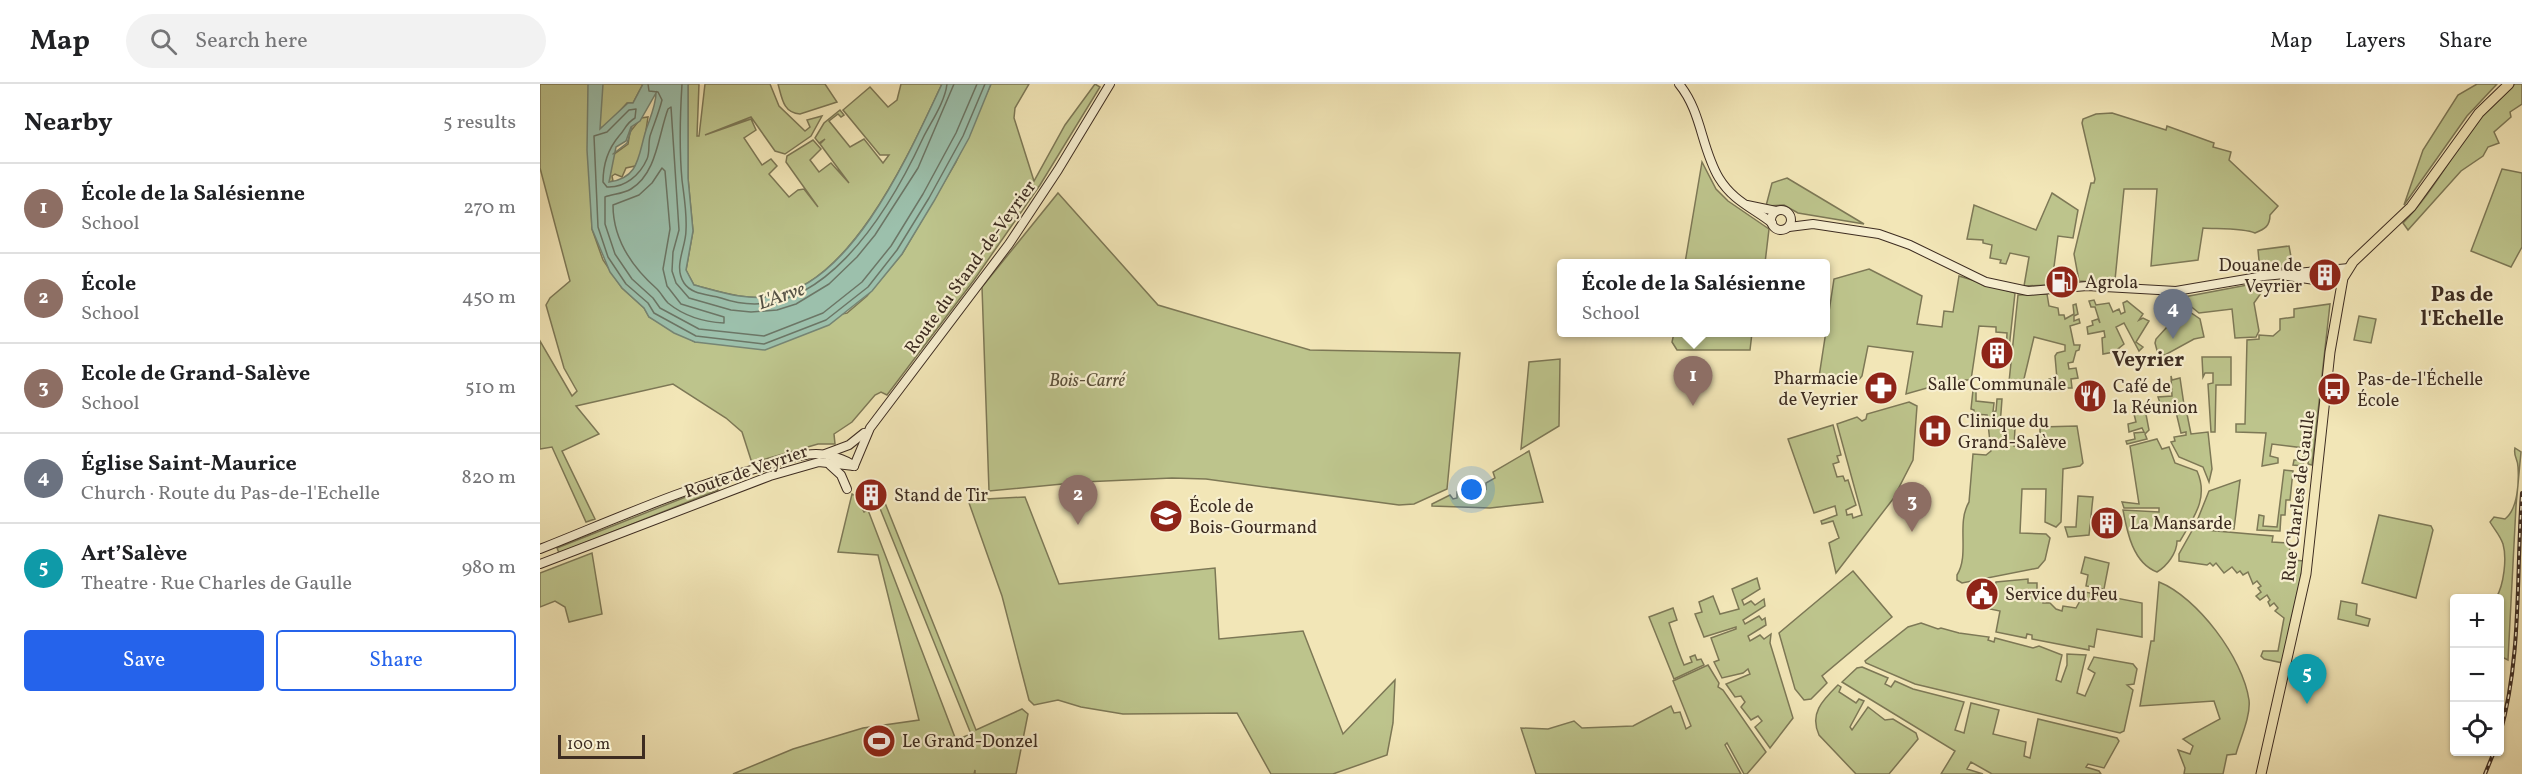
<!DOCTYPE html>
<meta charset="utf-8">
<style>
:root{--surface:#fff;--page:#f2f2f2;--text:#202124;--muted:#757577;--line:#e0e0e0;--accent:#2563eb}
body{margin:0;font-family:Vollkorn,serif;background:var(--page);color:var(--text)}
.controls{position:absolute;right:18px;bottom:18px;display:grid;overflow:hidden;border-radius:6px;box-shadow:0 2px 4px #0004}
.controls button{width:54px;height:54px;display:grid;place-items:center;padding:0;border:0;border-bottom:2px solid var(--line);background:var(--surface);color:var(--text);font:30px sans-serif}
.scale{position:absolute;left:18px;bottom:15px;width:87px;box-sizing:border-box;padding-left:6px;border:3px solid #3d2c21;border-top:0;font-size:16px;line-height:21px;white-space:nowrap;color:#3d2c21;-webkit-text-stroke:4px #f7efd0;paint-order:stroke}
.you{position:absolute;left:932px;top:406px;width:21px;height:21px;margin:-15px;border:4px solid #fff;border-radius:50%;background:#1a73e8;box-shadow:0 0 0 9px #1a73e833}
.badge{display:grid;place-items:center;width:39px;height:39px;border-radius:50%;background:var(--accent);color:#fff;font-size:20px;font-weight:700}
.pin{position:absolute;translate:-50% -50px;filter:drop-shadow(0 2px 3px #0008)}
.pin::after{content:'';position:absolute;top:32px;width:21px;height:18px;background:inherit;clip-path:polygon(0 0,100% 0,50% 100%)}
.popup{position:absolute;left:1017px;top:175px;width:273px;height:78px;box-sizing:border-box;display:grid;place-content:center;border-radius:6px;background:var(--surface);filter:drop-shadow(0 2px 4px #0005);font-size:20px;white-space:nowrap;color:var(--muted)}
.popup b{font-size:22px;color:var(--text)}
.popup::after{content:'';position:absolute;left:50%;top:100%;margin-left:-12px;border:12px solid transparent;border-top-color:var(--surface)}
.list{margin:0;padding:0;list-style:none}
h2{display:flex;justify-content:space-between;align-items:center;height:78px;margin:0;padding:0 24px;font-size:26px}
h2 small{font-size:20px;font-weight:400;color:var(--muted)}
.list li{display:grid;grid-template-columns:39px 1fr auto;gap:18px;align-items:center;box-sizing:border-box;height:90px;padding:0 24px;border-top:2px solid var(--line)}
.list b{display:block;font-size:22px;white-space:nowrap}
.list p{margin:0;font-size:20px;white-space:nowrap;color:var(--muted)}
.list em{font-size:20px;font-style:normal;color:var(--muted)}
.actions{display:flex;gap:12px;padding:18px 24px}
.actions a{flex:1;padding:14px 0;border:2px solid var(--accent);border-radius:6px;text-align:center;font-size:21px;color:var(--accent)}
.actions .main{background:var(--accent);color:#fff}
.icon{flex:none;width:33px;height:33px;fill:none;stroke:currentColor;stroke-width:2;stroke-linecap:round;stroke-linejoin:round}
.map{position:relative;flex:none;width:1982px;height:690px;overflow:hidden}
header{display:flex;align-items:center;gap:36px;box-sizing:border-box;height:84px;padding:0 30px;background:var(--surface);border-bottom:2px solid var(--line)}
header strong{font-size:28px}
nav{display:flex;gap:33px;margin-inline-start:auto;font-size:21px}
.search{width:420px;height:54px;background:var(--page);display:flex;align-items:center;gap:15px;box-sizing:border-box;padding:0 21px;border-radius:33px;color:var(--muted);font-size:22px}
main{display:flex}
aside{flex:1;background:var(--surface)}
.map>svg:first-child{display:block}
</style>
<header>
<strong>Map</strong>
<div class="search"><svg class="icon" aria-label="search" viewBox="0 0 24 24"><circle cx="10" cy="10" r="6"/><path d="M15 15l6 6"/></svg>Search here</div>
<nav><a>Map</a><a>Layers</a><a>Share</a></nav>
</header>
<main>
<aside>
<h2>Nearby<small>5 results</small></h2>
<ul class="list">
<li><span class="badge" style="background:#8d6e63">1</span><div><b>École de la Salésienne</b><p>School</p></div><em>270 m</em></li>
<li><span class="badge" style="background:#8d6e63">2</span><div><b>École</b><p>School</p></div><em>450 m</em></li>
<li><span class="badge" style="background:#8d6e63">3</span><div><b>Ecole de Grand-Salève</b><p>School</p></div><em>510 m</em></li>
<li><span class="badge" style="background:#6b7280">4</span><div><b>Église Saint-Maurice</b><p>Church · Route du Pas-de-l'Echelle</p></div><em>820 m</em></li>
<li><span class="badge" style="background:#0f9aa8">5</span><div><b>Art’Salève</b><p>Theatre · Rue Charles de Gaulle</p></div><em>980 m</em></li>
</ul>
<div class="actions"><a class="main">Save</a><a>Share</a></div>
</aside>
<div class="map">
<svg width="1982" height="690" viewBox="0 0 1982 690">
<rect width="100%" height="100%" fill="#f2e6b7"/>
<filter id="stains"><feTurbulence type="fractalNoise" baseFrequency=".00333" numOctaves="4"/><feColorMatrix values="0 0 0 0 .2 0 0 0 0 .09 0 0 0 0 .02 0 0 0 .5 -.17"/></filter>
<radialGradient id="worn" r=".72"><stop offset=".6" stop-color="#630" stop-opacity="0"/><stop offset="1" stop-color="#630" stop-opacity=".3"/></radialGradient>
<g fill="#bdc48c" stroke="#7d7856" stroke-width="1.5">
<path d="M0 0H103L93 19H87L68 40 48 51 52 145 63 176 82 204 104 224 109 233 155 258 307 229 327 212 362 170 416 78 451 0H489L475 24 474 34 494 97 525 41 555 0 560 3 500 101 434 196 347 311 341 308 335 311 312 338 294 350 295 360H278L212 379 202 348 186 334 133 300 36 322 59 350 22 367 55 435 46 438 12 363 0 365V257L32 312 37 307 24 284 6 221 10 214 30 197 0 84Z"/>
<path d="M148 0H159L157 52H159L165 0H230L239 22 265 47 270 43 267 36 282 32 271 52 245 70 235 67 211 33 165 51 211 35 216 46 204 54 222 81 231 75 237 82 229 90 249 113 258 106 264 105 278 123 246 78 247 72 273 56 281 65 270 76 279 88 291 79 309 99 280 60 285 55 279 59 275 54 284 39 300 26 304 31 301 33 298 30 289 37 310 63 324 55 343 79 349 71H340L303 26 330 3 348 23 357 16 361 0H402C371 65 313 199 234 212 205 217 181 208 154 201L146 186 153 147 148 94Z"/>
<path d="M238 0H285L297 18 260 30C243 29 242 14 238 0Z"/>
<path d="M1937 0H1957L1927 32 1864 121 1883 66 1918 11Z"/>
<path d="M1975 0H1982V20L1970 28 1971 33 1954 48 1959 59 1948 63 1943 72 1921 87 1868 146 1863 139C1905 96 1926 37 1975 0Z"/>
<path d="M1572 29 1626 46 1627 42 1674 59 1673 63 1691 68 1689 76 1738 122 1730 131C1730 142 1725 145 1715 149 1704 144 1677 145 1663 144L1658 176 1611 182 1617 105H1584L1575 196 1569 199 1539 197 1534 170 1551 99H1554L1555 95 1542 39 1543 35 1556 30Z"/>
<path d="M108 33 102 72 95 82 86 84 82 93 75 90 72 92 73 97 69 98 73 71 88 60 90 48 101 34Z"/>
<path d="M1162 78 1176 105 1188 117 1229 145 1225 179H1145Z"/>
<path d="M1962 85 1982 89V163L1971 183 1931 167Z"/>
<path d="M1247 94 1324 140 1258 129 1244 121 1226 122 1232 99Z"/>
<path d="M518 109 618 221 770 266 920 269 907 405 874 420 859 421 666 395 632 394 543 398 449 407 442 203Z"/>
<path d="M1512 109 1538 126 1533 154 1518 152 1512 198 1509 201 1484 202 1489 173 1470 169 1466 180 1460 179 1461 176 1450 174 1452 161 1443 159V156L1427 155 1434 121 1496 146Z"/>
<path d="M1749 162 1752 178 1757 179 1758 182 1720 187 1718 166Z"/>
<path d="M1329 185 1382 212 1377 240 1402 243 1404 227 1413 228 1419 192 1475 209 1468 274H1466L1467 249 1456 248V243L1439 242 1431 296H1415L1366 310 1373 268 1328 262 1322 292 1316 299 1279 293 1294 195Z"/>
<path d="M1723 198 1726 202 1714 219 1719 247 1716 253 1695 254 1692 225 1659 229 1643 216 1644 213Z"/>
<path d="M1507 210 1509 222 1518 224 1519 231H1524L1525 235 1534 230 1533 221 1536 220 1538 230 1534 232V237L1539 235 1540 239 1530 242 1534 261H1540L1539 266 1536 267 1533 278 1528 279 1529 285 1536 284 1538 294 1531 295 1532 304H1508L1509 295H1517L1515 272 1517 269 1525 267V261L1494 253 1483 299 1469 298 1478 211Z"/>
<path d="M1554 216 1556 221 1569 219 1573 228 1579 225 1581 230 1585 228 1583 219 1587 217 1603 230 1599 236 1603 234 1609 237 1596 258 1603 263 1599 267 1584 239 1576 243 1584 260 1574 268 1563 270 1562 254 1565 253 1564 247 1548 250 1547 243 1553 241 1552 237 1558 235 1560 239 1555 223H1551L1549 217Z"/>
<path d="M1790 220 1772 381 1768 380 1769 372 1765 371 1763 382 1753 381 1754 376H1762L1764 364 1732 360 1730 372 1738 374V379L1722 382 1726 349 1696 348V340H1705L1707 256 1719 255V251L1733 252 1740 246V235L1754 233V225Z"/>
<path d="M1641 222 1660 235 1664 253 1654 255 1625 271 1618 270 1615 259 1616 255 1636 233Z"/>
<path d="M1819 232 1836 235 1831 259 1814 256Z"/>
<path d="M1134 249H1212L1210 266H1137L1132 258Z"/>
<path d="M1662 273H1691V301H1676L1675 348H1671L1668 300 1673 299V289H1665L1663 293Z"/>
<path d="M1020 275 1019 342 981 365 989 278Z"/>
<path d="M1631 292 1632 296 1640 294 1644 321 1622 325 1618 313 1632 312Z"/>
<path d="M1433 306H1436V317L1454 319 1453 328 1456 327 1457 315H1462L1460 342 1475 344 1474 362H1500V343L1537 342 1543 379 1540 382 1523 385 1521 438 1516 443 1505 438 1506 405H1482L1480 449 1506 450 1510 454 1505 476 1498 484 1422 499 1417 496V491C1430 470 1416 440 1429 418L1433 370 1446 371 1451 367 1447 331 1434 330V326L1431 325Z"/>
<path d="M1369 318 1377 322 1373 376 1353 415 1296 489 1289 459 1299 454 1293 437 1282 440 1281 437 1297 431 1295 422 1274 429 1248 355 1293 341 1301 371 1297 372 1299 378 1293 380 1297 393 1303 392 1305 397 1308 396 1316 421 1306 426 1307 431 1312 430 1313 434 1322 431 1297 340 1317 333 1322 337 1326 335 1327 330Z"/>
<path d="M1604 320 1609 346 1605 350 1607 355 1587 360 1586 357 1595 355 1594 349 1604 348 1602 344 1589 348 1588 340 1596 338 1592 322Z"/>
<path d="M1646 325 1651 350 1668 348 1672 385 1669 398 1663 383 1639 373 1631 358 1635 357 1634 353 1646 351V348L1641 349 1636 328Z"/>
<path d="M1617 355 1622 365 1629 363 1635 379 1657 387C1669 414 1654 433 1640 457H1637C1637 469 1627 482 1617 488 1593 479 1587 448 1583 426L1619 428V424H1584L1582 418 1599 420 1590 362Z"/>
<path d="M1975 364 1981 368 1976 422 1968 576 1962 573 1961 520 1960 514H1956C1964 501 1967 474 1963 460 1960 451 1954 445 1950 438L1954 433 1965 435C1978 425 1979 398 1978 383 1978 375 1973 372 1975 364Z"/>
<path d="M989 367 1003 418 950 424 892 422V420L910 411 913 415 917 414V408L933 399 946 405V399L955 394 953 388Z"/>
<path d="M1744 386 1753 387 1750 416H1746L1745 431H1741L1740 447 1717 446 1719 431 1724 432 1723 442 1737 443Z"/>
<path d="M1700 396 1694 445 1659 440 1657 437 1669 407Z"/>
<path d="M176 401 178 406 19 469 17 464Z"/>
<path d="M312 410 316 412 324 428 328 426 416 656 431 650 337 417 343 414 436 646 482 625 488 630 476 690H435V686L434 690H193L253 665 323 644 379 636 338 471 298 468Z"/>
<path d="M1538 412 1553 413 1549 451 1528 453 1525 443H1536Z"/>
<path d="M485 413 519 500 675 484 679 555 763 547 803 650 855 596 853 639 847 671 793 690H731L697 629 583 630 541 623 518 616 494 621 489 616 462 512 428 416Z"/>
<path d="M1839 431 1891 442 1893 446 1876 514 1822 499Z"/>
<path d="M1653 445 1733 452 1732 458 1750 459 1749 481 1753 476 1764 477 1743 579 1724 575 1721 572 1723 567H1738L1744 534 1735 527 1738 524 1734 519 1730 522 1728 518 1730 516 1727 511 1720 516 1716 512 1721 508 1718 504 1721 502 1717 497 1713 500 1708 488 1703 491 1700 487 1697 489 1692 483 1684 489 1676 479 1673 482 1670 479 1667 481 1639 477V470Z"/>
<path d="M52 469 62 530 29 538 25 523 15 517 0 523V489Z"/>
<path d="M1545 473 1569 479 1564 505 1546 502 1548 491 1541 489Z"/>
<path d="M1313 487 1352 533 1282 592 1287 599 1271 615 1264 616 1255 605 1239 549Z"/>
<path d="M1217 494 1220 505 1202 516 1204 521 1211 517 1215 521 1224 515 1225 522 1203 536 1205 540 1219 532 1222 536 1225 534 1226 541 1208 552 1210 557 1220 551 1224 555 1231 550 1230 559 1253 634 1230 664 1215 643 1222 637 1218 632 1211 636 1201 623 1205 618 1201 612 1195 613 1186 600 1210 590 1208 585 1203 589 1182 594 1174 578 1179 576 1171 554 1196 545V543L1164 553 1155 530 1162 528 1159 518 1173 512 1180 530 1199 525 1192 505Z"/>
<path d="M1488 495V499H1497V507L1503 508V519H1510L1516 525 1522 527 1523 522 1536 524 1545 508 1602 519V553L1557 545 1554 563 1549 562V566L1492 555V551L1487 550 1486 554 1456 548 1460 527 1450 525 1456 498Z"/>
<path d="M1619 498C1657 513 1703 574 1709 616 1711 632 1700 655 1696 670L1687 671 1683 690H1644L1645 684 1638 666 1650 670 1653 662 1643 655 1680 635 1674 617 1600 622 1611 557H1614Z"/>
<path d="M1801 517 1817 520 1816 531 1830 535 1828 542 1798 535Z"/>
<path d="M1133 524 1137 536 1129 539C1134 554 1138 567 1144 581L1152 578 1150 573 1155 571 1157 576 1161 575 1164 581 1134 595 1109 533Z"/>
<path d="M1381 539 1398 545 1401 544 1419 549 1449 553 1448 556 1454 558 1455 554 1493 564 1499 562 1522 571 1516 596 1521 598 1527 581V570L1546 571 1537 609 1545 612 1555 589 1548 585 1554 573 1593 580 1597 585 1594 600 1587 601 1593 606 1584 647 1580 649 1375 600 1326 579 1325 577 1368 543Z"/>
<path d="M1168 581 1179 599 1178 603 1183 606 1226 668 1207 690H1204L1187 659 1185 661 1201 690H996L981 644 1008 645 1034 637 1042 644 1093 642 1131 622 1134 629 1140 628 1146 645 1151 642 1133 597Z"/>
<path d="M1322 583 1348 594 1345 600 1351 603 1355 597 1373 605 1424 618 1415 646 1424 649 1431 619 1459 626 1453 650 1486 658 1484 672 1490 674 1498 635 1577 654 1579 657 1564 684 1548 680 1546 683 1559 687 1561 690H1452L1431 678 1427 685 1443 690H1401L1415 667 1302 598 1317 584Z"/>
<path d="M1298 601 1301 603 1299 608 1316 619 1319 615 1324 617 1310 643 1312 646 1328 623 1345 636 1353 635 1376 649 1378 655 1349 690H1316L1279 651C1269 629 1283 616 1298 601Z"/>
</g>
<path fill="#9cc0ac" stroke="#768574" stroke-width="1.5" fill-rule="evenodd" d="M48 0H63L60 45 88 19H93L103 0H148V94L153 147 146 186 154 201C181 208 206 217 234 212 314 199 371 65 402 0H451L429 54 394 117 362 170 332 207 289 241 225 266 155 258 134 249 109 233 104 224 82 204 70 188 52 145 47 66ZM116 9C116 21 110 34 106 46 98 71 100 94 69 98L76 63 86 57 91 43 100 37Z"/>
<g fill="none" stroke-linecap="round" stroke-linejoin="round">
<g stroke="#6c7666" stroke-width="1.5">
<path d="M108 0 109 7 118 8 122 16C119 28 114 40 110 52 108 60 110 69 107 75 100 91 85 104 67 103L63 98C63 80 68 65 79 52 86 45 85 40 95 34L96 25 89 26 67 48 54 52 58 143 68 173 86 200 108 219 114 229 156 252 224 260 286 236 328 203 357 166 389 114 423 52 445 0"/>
<path d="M142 0C140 32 139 64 142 96 144 112 147 129 146 146 146 164 133 182 144 199 152 211 168 210 181 214 278 248 349 127 383 54 391 38 405 18 407 0"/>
<path d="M414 0 378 84 335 151 317 173 289 200 256 220 237 226 211 228 191 226 149 214 136 199 132 187 133 168 139 146 131 23 128 25C118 52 117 89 91 105 83 110 72 110 65 113V140L75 170 92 195 113 214 120 224 159 245 224 252 283 229 322 198 351 162 383 110 416 49 437 0"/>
<path d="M122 84 125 87 130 145 123 185 127 202 141 220 184 233V239C164 238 144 232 128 219 124 215 121 209 117 205 92 183 73 156 73 121L99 111 112 99Z"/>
</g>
<path stroke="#768574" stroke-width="1.5" d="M73 70 87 59 92 43"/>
<g stroke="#3d2c21" stroke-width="10">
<g id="secondary">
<path d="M1139 0C1162 28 1161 64 1179 94 1193 117 1213 124 1232 139"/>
<path d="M1207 121 1236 127"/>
<circle cx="1241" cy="136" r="10"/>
<path d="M1249 143 1273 140 1339 150 1370 161 1446 198 1488 207 1547 202 1636 207 1724 192 1809 184"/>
<path d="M1748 192 1801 200"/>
<path d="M285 370 309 361 324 349"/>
<path d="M290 381 301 391 307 405"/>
<path d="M314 382 330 344 469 160 518 86 570 0"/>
<path d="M0 465C73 436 146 403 222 383 239 378 258 370 276 370 288 370 305 375 314 382"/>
<path d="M0 480 230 392 279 378 314 382"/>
</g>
</g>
<g stroke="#3d2c21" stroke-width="11">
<path id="primary" d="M1721 690 1766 490 1790 268 1803 194 1813 178 1871 123 1939 29 1969 0"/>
</g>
<use href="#secondary" stroke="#f7efd0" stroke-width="8"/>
<use href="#primary" stroke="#f2e6b7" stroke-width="9"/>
<g stroke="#3d2c21" stroke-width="4">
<g id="rail">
<path d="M1960 650C1982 572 1976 490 1982 409"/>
<path d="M1945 690 1954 668"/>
</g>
</g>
<use href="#rail" stroke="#f7efd0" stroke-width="1.5" stroke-dasharray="4.5" stroke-linecap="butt"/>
</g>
<defs>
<g id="building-disc" transform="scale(1.725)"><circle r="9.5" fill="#8f2418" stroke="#f7efd0"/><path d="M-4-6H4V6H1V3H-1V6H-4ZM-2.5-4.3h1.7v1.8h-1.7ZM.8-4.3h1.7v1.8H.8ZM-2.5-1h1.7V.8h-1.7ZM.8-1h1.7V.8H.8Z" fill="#fff"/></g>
<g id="fuel-disc" transform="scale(1.725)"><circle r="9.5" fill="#8f2418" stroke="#f7efd0"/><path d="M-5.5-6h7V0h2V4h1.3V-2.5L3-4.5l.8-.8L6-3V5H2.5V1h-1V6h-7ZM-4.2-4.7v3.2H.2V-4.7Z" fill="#fff"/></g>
<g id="pharmacy-disc" transform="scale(1.725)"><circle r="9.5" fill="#8f2418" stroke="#f7efd0"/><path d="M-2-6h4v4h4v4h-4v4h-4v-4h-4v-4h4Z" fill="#fff"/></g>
<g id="bus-disc" transform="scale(1.725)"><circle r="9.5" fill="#8f2418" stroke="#f7efd0"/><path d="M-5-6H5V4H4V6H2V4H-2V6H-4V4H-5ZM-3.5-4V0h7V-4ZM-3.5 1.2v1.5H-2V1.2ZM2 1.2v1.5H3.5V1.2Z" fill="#fff"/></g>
<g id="restaurant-disc" transform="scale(1.725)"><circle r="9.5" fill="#8f2418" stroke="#f7efd0"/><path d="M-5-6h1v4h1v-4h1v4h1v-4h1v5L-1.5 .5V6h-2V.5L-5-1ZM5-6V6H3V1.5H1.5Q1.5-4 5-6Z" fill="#fff"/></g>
<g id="hospital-disc" transform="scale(1.725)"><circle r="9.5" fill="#8f2418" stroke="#f7efd0"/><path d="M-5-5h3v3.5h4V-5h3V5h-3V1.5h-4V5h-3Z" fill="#fff"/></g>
<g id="school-disc" transform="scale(1.725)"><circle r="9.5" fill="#8f2418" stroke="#f7efd0"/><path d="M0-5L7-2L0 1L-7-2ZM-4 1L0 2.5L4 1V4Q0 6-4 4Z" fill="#fff"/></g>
<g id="civic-disc" transform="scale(1.725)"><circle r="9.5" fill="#8f2418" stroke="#f7efd0"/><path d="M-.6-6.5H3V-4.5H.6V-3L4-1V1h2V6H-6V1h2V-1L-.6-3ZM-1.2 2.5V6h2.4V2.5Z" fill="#fff"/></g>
<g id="stadium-disc" transform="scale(1.725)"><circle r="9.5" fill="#8f2418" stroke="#f7efd0"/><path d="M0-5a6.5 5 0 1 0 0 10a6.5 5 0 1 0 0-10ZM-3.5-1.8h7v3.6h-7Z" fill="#fff"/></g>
</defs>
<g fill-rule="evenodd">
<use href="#building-disc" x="1785" y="191"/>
<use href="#fuel-disc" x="1522" y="198"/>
<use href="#building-disc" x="1457" y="269"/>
<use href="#pharmacy-disc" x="1341" y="304"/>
<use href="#bus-disc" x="1794" y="305"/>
<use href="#restaurant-disc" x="1550" y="312"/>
<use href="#hospital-disc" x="1395" y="347"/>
<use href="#building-disc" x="331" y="411"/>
<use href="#school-disc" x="626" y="432"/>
<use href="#building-disc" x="1567" y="439"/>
<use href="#civic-disc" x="1442" y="510"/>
<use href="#stadium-disc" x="339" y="657"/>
</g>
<g text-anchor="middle" stroke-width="4.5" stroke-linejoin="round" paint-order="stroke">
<g font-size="18" fill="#3d2c21" stroke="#f7efd0" text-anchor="start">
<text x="1762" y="187" text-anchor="end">Douane de<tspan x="1762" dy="21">Veyrier</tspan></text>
<text x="1545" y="204">Agrola</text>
<text x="1318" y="300" text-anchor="end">Pharmacie<tspan x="1318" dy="21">de Veyrier</tspan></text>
<text x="1817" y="301">Pas-de-l'Échelle<tspan x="1817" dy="21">École</tspan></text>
<text x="1457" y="306" text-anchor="middle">Salle Communale</text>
<text x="1573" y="308">Café de<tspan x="1573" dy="21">la Réunion</tspan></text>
<text x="1418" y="343">Clinique du<tspan x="1418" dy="21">Grand-Salève</tspan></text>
<text x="354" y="417">Stand de Tir</text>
<text x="649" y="428">École de<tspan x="649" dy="21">Bois-Gourmand</tspan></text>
<text x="1590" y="445">La Mansarde</text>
<text x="1465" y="516">Service du Feu</text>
<text x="362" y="663">Le Grand-Donzel</text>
</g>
<g font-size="18" fill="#3d2c21" stroke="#f7efd0">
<text transform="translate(430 183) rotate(-54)" y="6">Route du Stand-de-Veyrier</text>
<text transform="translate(206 387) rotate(-19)" y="6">Route de Veyrier</text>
<text transform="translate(1758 412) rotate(-83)" y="6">Rue Charles de Gaulle</text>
</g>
<g font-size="18" font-style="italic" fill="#5d523c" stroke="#f7efd0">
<text x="547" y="302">Bois-Carré</text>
</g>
<g font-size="20" font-style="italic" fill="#555144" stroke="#f7efd0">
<text transform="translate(241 211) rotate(-19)" y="7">L'Arve</text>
</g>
<g font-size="21" font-weight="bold" fill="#3d2c21" stroke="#f7efd0">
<text x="1922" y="217">Pas de<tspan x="1922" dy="24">l'Echelle</tspan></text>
<text x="1608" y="282">Veyrier</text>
</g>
</g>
<rect width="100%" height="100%" filter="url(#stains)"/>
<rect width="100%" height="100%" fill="url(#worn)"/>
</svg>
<div class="controls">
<button>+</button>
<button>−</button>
<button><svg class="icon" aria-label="locate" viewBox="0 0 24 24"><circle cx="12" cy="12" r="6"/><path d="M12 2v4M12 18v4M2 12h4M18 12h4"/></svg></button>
</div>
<div class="scale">100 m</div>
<div class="you"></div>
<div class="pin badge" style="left:1153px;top:322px;background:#8d6e63">1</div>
<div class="popup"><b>École de la Salésienne</b>School</div>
<div class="pin badge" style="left:538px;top:441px;background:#8d6e63">2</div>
<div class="pin badge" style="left:1372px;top:448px;background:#8d6e63">3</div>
<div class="pin badge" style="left:1633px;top:255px;background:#6b7280">4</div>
<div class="pin badge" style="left:1767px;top:620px;background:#0f9aa8">5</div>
</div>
</main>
